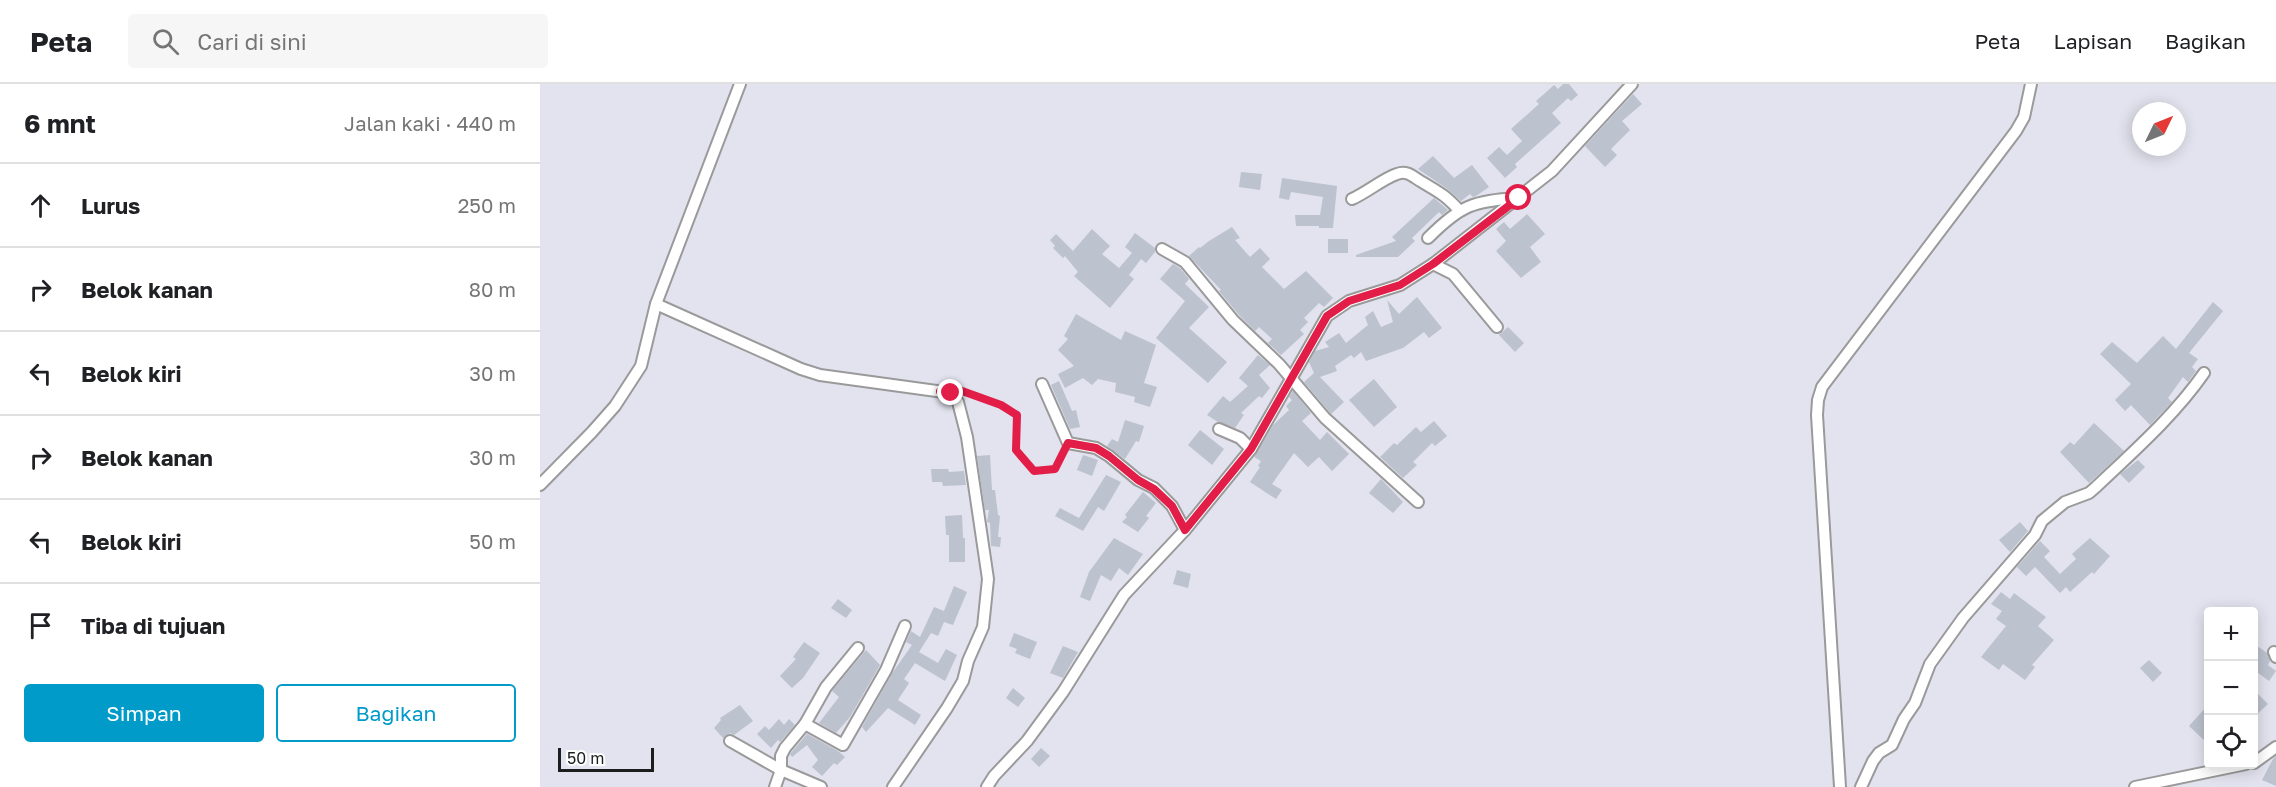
<!DOCTYPE html>
<html lang="id">
<meta charset="utf-8">
<style>
:root{--surface:#fff;--page:#f6f6f6;--text:#202124;--muted:#757577;--line:#e0e0e0;--accent:#009bc9}
body{margin:0;font-family:"Golos Text",sans-serif;background:var(--page);color:var(--text)}
.controls{position:absolute;right:18px;bottom:18px;display:grid;overflow:hidden;border-radius:6px;box-shadow:0 3px 15px #0003}
.controls button{width:54px;height:54px;display:grid;place-items:center;padding:0;border:0;border-bottom:2px solid var(--line);background:var(--surface);color:var(--text);font:30px sans-serif}
.compass{position:absolute;left:1592px;top:18px;width:54px;height:54px;border-radius:50%;background:var(--surface);box-shadow:0 3px 15px #0003;rotate:47deg}
.scale{position:absolute;left:18px;bottom:15px;width:96px;box-sizing:border-box;padding-left:6px;border:3px solid #1d1d1d;border-top:0;font-size:16px;line-height:21px;white-space:nowrap;color:#1d1d1d;-webkit-text-stroke:4px #fff;paint-order:stroke}
.stop{position:absolute;width:18px;height:18px;margin:-14px;border:4px solid #e11d48;border-radius:50%;background:#fff}
.stop.end{background:#e11d48;border-color:#fff;box-shadow:0 2px 6px #0008}
.list{margin:0;padding:0;list-style:none}
h2{display:flex;justify-content:space-between;align-items:center;height:78px;margin:0;padding:0 24px;font-size:26px}
h2 small{font-size:20px;font-weight:400;color:var(--muted)}
.list li{display:grid;grid-template-columns:39px 1fr auto;gap:18px;align-items:center;box-sizing:border-box;height:84px;padding:0 24px;border-top:2px solid var(--line)}
.list b{display:block;font-size:22px;white-space:nowrap}
.list em{font-size:20px;font-style:normal;color:var(--muted)}
.actions{display:flex;gap:12px;padding:18px 24px}
.actions a{flex:1;padding:14px 0;border:2px solid var(--accent);border-radius:6px;text-align:center;font-size:21px;color:var(--accent)}
.actions .main{background:var(--accent);color:#fff}
.icon{flex:none;width:33px;height:33px;fill:none;stroke:currentColor;stroke-width:2;stroke-linecap:round;stroke-linejoin:round}
.map{position:relative;flex:none;width:1736px;height:703px;overflow:hidden}
header{display:flex;align-items:center;gap:36px;box-sizing:border-box;height:84px;padding:0 30px;background:var(--surface);border-bottom:2px solid var(--line)}
header strong{font-size:28px}
nav{display:flex;gap:33px;margin-inline-start:auto;font-size:21px}
.search{width:420px;height:54px;background:var(--page);display:flex;align-items:center;gap:15px;box-sizing:border-box;padding:0 21px;border-radius:6px;color:var(--muted);font-size:22px}
main{display:flex}
aside{flex:1;background:var(--surface)}
.map>svg:first-child{display:block}
</style>
<header>
<strong>Peta</strong>
<div class="search"><svg class="icon" aria-label="search" viewBox="0 0 24 24"><circle cx="10" cy="10" r="6"/><path d="M15 15l6 6"/></svg>Cari di sini</div>
<nav><a>Peta</a><a>Lapisan</a><a>Bagikan</a></nav>
</header>
<main>
<aside>
<h2>6 mnt<small>Jalan kaki · 440 m</small></h2>
<ul class="list">
<li><svg class="icon" aria-label="ahead" viewBox="0 0 24 24"><path d="M12 20V5M6 11l6-6 6 6"/></svg><div><b>Lurus</b></div><em>250 m</em></li>
<li><svg class="icon" aria-label="right" viewBox="0 0 24 24"><path d="M7 20v-9h11M14 6l5 5-5 5"/></svg><div><b>Belok kanan</b></div><em>80 m</em></li>
<li><svg class="icon" aria-label="left" viewBox="0 0 24 24"><path d="M17 20v-9H6M10 6l-5 5 5 5"/></svg><div><b>Belok kiri</b></div><em>30 m</em></li>
<li><svg class="icon" aria-label="right" viewBox="0 0 24 24"><path d="M7 20v-9h11M14 6l5 5-5 5"/></svg><div><b>Belok kanan</b></div><em>30 m</em></li>
<li><svg class="icon" aria-label="left" viewBox="0 0 24 24"><path d="M17 20v-9H6M10 6l-5 5 5 5"/></svg><div><b>Belok kiri</b></div><em>50 m</em></li>
<li><svg class="icon" aria-label="arrive" viewBox="0 0 24 24"><path d="M6 21V4h12l-3 4 3 4H6"/></svg><div><b>Tiba di tujuan</b></div></li>
</ul>
<div class="actions"><a class="main">Simpan</a><a>Bagikan</a></div>
</aside>
<div class="map">
<svg width="1736" height="703" viewBox="0 0 1736 703">
<rect width="100%" height="100%" fill="#e2e3ee"/>
<g fill="#bcc2ce">
<path d="M1023 0H1029L1038 11 1031 17 1028 14 1012 29 1021 39 975 80 977 83 965 94 947 74 959 63 967 71 982 57 971 45 999 20 996 17 1004 10 1014 1 1018 5Z"/>
<path d="M1093 10 1102 20 1082 37 1090 46 1071 65 1077 71 1065 83 1045 62Z"/>
<path d="M893 72 914 94 932 81 949 103 936 112 933 113 930 110 921 117 906 104 878 85Z"/>
<path d="M701 88 722 90 720 106 699 103Z"/>
<path d="M742 94 797 102 793 144H779V142H756L755 131H780L783 113 751 108 749 116 739 114Z"/>
<path d="M894 114 908 126 902 131 899 128 872 154 875 157 858 173H816V171L856 157 852 153Z"/>
<path d="M987 130 1005 150 990 163 1001 178 981 194 956 167 966 157 956 145 964 138 970 145Z"/>
<path d="M692 143 700 154 695 156 710 173 720 164 730 175 722 183 744 205 766 187 793 214 784 223 779 219 764 234 768 238 760 246 764 250 741 271 728 259 732 255 719 243 715 247 699 231 679 207 681 206 649 172 659 163 660 164 669 157Z"/>
<path d="M552 145 570 162 562 170 579 184 592 169 585 163 595 149 615 164V168L606 179 601 175 589 191 594 195 570 224 534 192 538 188 525 172 523 174 513 164 515 162 510 156 516 150 533 167Z"/>
<rect x="788" y="155" width="20" height="14"/>
<path d="M633 180 640 184 649 195 645 200 669 223 649 244 687 278 668 299 616 254 645 217 620 195Z"/>
<path d="M877 213 902 244 889 254 884 248 863 264 826 277 821 268 814 274 811 271 795 282 797 287 780 293 804 318 791 330 764 298 774 289 769 278 775 267 789 263 785 258 799 249 806 259 828 241 825 233 833 227 841 243 853 238 847 216 859 230Z"/>
<path d="M1673 218 1683 227 1649 269 1658 275 1652 283 1656 287 1648 298 1643 293 1628 314 1632 318 1610 341 1591 321 1585 327 1575 316 1591 300 1560 270 1572 258 1597 279 1623 252 1636 265Z"/>
<path d="M536 230 581 256 585 247 616 261 604 299 617 303 610 323 594 318 595 313 575 308 576 299 558 295 552 301 543 294 525 304 518 290 534 282 518 266 528 255 524 252Z"/>
<path d="M968 243 984 259 975 268 959 251Z"/>
<path d="M718 271 730 281 719 291 730 304 722 314 719 312 701 329 704 331 695 344 678 338 667 331 683 312 690 318 708 302 699 294Z"/>
<path d="M834 295 857 323 834 343 809 316Z"/>
<path d="M519 297 532 327 536 326 540 343 530 345 511 301Z"/>
<path d="M753 307 771 329 762 337 780 356 787 348 809 370 792 387 779 373 768 383 754 369 732 400 742 406 736 415 710 398 720 383 718 382 721 377 714 373 733 341 749 326 746 322 752 316 749 313Z"/>
<path d="M585 336 604 342 599 358 596 357 585 375 567 362 572 355 578 358Z"/>
<path d="M894 337 907 352 895 362 892 359 873 378 877 381 863 394 840 373 854 359 857 361 876 343 881 348Z"/>
<path d="M1554 339 1584 367 1549 399 1520 368 1530 358 1534 361Z"/>
<path d="M660 346 684 365 672 381 648 361Z"/>
<path d="M450 371 452 406H455L458 431 460 432 458 453H461L460 463 451 462 450 439 447 438 449 426H445L437 372Z"/>
<path d="M543 371 558 376 552 392 537 386Z"/>
<path d="M1598 376 1605 383 1589 399 1580 390Z"/>
<path d="M391 385H408L409 388 424 387 426 401 403 402 402 398H392Z"/>
<path d="M566 391 581 398 564 427 558 423 543 447 515 432 520 424 539 434Z"/>
<path d="M841 395 863 418 853 429 829 409Z"/>
<path d="M603 408 616 419 606 432 609 434 598 448 582 438 587 433 585 431Z"/>
<path d="M422 431 423 454H425V478H409V451H406L405 432Z"/>
<path d="M1480 438 1488 447 1470 468 1459 456Z"/>
<path d="M574 454 603 470 588 491 579 484 571 497 561 491 550 517 540 513 549 488Z"/>
<path d="M1550 454 1570 472 1554 490 1552 488 1530 508 1526 503 1520 509 1495 483 1486 492 1477 483 1500 457 1510 467 1504 473 1520 490 1536 475 1532 470Z"/>
<path d="M637 486 651 490 648 504 633 500Z"/>
<path d="M414 502 427 508 413 541 404 538 398 552 391 549 379 568 398 579 406 565 417 571 405 597 375 579 364 595 369 599 358 616 381 631 375 641 348 624 326 648 322 643 353 588 372 561 366 558 371 547 380 553 394 523 404 527Z"/>
<path d="M1461 508 1470 515 1474 509 1506 533 1498 542 1514 556 1492 581 1495 583 1485 596 1463 580 1459 586 1441 573 1466 542 1456 535 1462 527 1451 520Z"/>
<path d="M298 515 312 526 306 534 291 524Z"/>
<path d="M474 549 497 558 490 575 475 569 477 565 469 562Z"/>
<path d="M264 558 280 569 263 594 252 604 240 592 256 575 253 573Z"/>
<path d="M1713 559 1727 569 1730 577 1728 581 1736 587 1729 597 1713 585Z"/>
<path d="M523 562 538 568 523 594 510 589Z"/>
<path d="M326 566 340 581 310 633 296 649 279 639 299 613 292 607Z"/>
<path d="M1609 576 1622 589 1613 598 1600 584Z"/>
<path d="M473 604 485 614 478 623 466 614Z"/>
<path d="M1713 605 1728 620 1713 634Z"/>
<path d="M200 621 213 637 194 651 190 649 183 654 174 644 181 636 180 634Z"/>
<path d="M1668 621V660L1649 642Z"/>
<path d="M239 635 244 641 249 635 255 641 240 658 238 656 231 664 217 650 225 642 229 646Z"/>
<path d="M267 650 298 667 305 673 297 681 294 679 282 692 272 683 278 676 267 661 252 673 250 670Z"/>
<path d="M501 664 510 672 499 683 491 675Z"/>
<path d="M1736 672V702L1722 696 1733 675Z"/>
</g>
<g fill="none" stroke-linecap="round" stroke-linejoin="round">
<g stroke="#9a9a9a" stroke-width="14">
<g id="street">
<path d="M812 115C826 109 844 94 857 90 868 86 873 93 882 98 900 109 904 110 919 126"/>
<path d="M888 154C921 121 933 117 978 114"/>
<path d="M622 165 645 178 693 236 739 280 785 334 878 418"/>
<path d="M893 180 913 190 957 243"/>
<path d="M116 220 261 285 280 291 411 309 418 318 427 353 448 495 443 543 428 577 423 597 407 624 353 703"/>
<path d="M502 300 528 359 556 364 569 372 598 396 614 404 632 422 645 446"/>
<path d="M679 345 700 354 711 365"/>
<path d="M0 401 52 348 75 322 101 282 116 220 200 0"/>
<path d="M1734 568 1736 573"/>
<path d="M265 640 303 661 346 586 365 542"/>
<path d="M190 657 241 686 281 703"/>
<path d="M1714 679 1736 663"/>
<path d="M235 703 241 686V672L245 664 265 640 286 603 318 564"/>
<path d="M447 703 454 692 487 657 523 608 584 511 645 446 711 365 787 232 809 217 860 201 893 180 1012 87 1092 0"/>
<path d="M1300 703 1277 331 1278 316 1282 303 1476 47 1484 33 1491 0"/>
<path d="M1321 703 1333 677 1339 669 1352 661 1364 635 1375 619 1390 580 1423 534 1495 451 1502 437 1525 418 1549 409 1556 403C1594 367 1634 332 1664 289"/>
<path d="M1595 703 1706 680"/>
</g>
</g>
<path stroke="#66cafb" stroke-width="2" stroke-dasharray="3 3" stroke-linecap="butt" d="M425 308 461 321 477 331 476 366 494 387 515 385 523 369"/>
<use href="#street" stroke="#fff" stroke-width="10"/>
</g>
<g fill="none" stroke-linecap="round" stroke-linejoin="round">
<path stroke="#e11d48" stroke-width="8" d="M411 309 400 307 411 303 461 321 477 331 476 366 494 387 515 385 528 359 556 364 569 372 598 396 614 405 632 422 645 446 711 365 787 232 809 217 860 201 893 180 979 114"/>
</g>
</svg>
<div class="controls">
<button>+</button>
<button>−</button>
<button><svg class="icon" aria-label="locate" viewBox="0 0 24 24"><circle cx="12" cy="12" r="6"/><path d="M12 2v4M12 18v4M2 12h4M18 12h4"/></svg></button>
</div>
<svg class="compass" viewBox="-18 -18 36 36"><path d="M0-13l5 13h-10z" fill="#e53935"/><path d="M0 13l5-13h-10z" fill="#757577"/></svg>
<div class="scale">50 m</div>
<div class="stop" style="left:979px;top:114px"></div>
<div class="stop end" style="left:411px;top:309px"></div>
</div>
</main>
